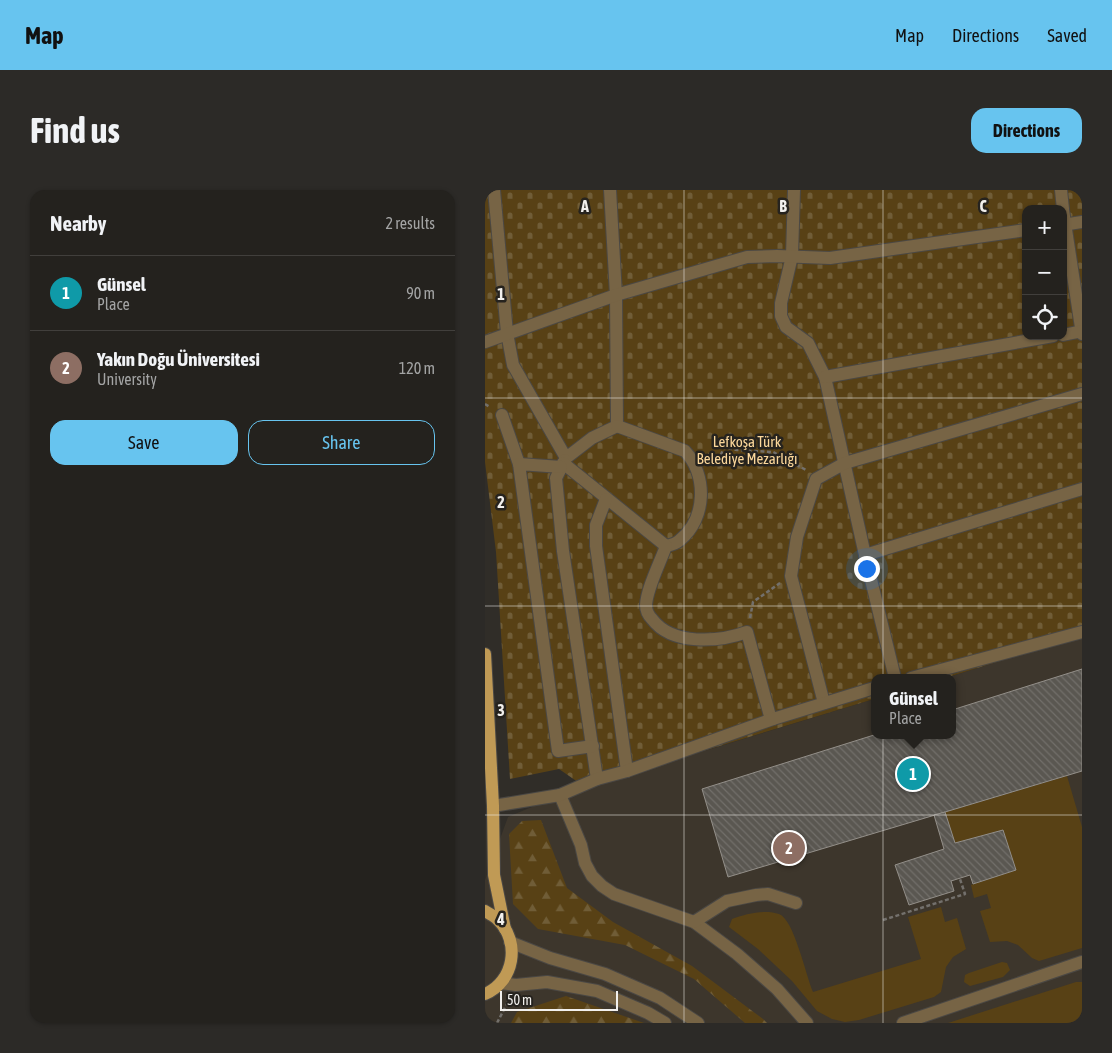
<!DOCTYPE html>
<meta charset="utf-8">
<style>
:root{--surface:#24221e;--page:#2c2a27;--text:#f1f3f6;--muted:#a3a4a4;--line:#413f3c;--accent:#67c4ef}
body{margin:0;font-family:"Asap Condensed",sans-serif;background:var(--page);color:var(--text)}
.controls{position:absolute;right:15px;top:15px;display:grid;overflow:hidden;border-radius:10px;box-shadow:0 1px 4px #0004}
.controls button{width:45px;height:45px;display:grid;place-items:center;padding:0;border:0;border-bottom:1px solid var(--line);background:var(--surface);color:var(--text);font:25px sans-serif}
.scale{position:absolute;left:15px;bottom:12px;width:118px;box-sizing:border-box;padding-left:5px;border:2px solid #f2f0ed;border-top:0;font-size:14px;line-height:18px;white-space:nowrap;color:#f2f0ed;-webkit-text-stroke:4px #26231e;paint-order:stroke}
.you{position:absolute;left:381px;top:378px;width:18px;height:18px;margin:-12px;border:4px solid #fff;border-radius:50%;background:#1a73e8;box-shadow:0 0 0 8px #1a73e833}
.badge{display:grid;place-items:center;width:32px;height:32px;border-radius:50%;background:var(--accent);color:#fff;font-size:16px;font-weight:700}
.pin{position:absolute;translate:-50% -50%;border:2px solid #fff;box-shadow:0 1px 5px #0006}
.popup{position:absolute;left:386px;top:484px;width:85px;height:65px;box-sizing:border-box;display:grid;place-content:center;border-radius:10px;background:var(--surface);filter:drop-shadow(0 1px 4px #0005);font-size:16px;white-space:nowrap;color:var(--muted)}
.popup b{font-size:19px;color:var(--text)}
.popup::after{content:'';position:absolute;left:50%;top:100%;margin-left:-10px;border:10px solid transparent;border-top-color:var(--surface)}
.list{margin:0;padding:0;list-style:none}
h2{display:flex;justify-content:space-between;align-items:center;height:65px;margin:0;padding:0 20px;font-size:21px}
h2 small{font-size:16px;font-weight:400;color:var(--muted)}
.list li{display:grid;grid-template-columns:32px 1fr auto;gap:15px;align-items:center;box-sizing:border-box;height:75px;padding:0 20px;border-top:1px solid var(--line)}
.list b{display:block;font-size:19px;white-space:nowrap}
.list p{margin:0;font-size:16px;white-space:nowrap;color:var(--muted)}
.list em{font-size:16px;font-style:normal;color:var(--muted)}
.actions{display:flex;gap:10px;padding:15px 20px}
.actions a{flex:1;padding:11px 0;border:1px solid var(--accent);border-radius:15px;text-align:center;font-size:18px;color:var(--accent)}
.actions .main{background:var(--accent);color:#111}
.icon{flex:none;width:28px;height:28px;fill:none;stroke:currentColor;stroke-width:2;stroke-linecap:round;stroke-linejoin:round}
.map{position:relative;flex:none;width:597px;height:833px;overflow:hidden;border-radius:15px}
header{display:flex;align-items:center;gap:30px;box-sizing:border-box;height:70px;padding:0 25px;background:var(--accent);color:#111}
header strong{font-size:24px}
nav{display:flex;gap:28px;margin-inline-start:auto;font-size:18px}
.intro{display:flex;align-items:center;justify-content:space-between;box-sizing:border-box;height:120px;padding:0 30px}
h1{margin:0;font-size:35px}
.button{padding:12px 22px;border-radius:15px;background:var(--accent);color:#111;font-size:18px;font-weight:700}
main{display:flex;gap:30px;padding:0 30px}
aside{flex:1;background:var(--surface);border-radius:15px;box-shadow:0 1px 4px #0004}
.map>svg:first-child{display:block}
</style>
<header>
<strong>Map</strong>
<nav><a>Map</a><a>Directions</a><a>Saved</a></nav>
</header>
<div class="intro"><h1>Find us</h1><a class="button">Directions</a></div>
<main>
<aside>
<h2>Nearby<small>2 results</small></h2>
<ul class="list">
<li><span class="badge" style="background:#0f9aa8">1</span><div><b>Günsel</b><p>Place</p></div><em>90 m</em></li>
<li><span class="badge" style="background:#8d6e63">2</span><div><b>Yakın Doğu Üniversitesi</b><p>University</p></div><em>120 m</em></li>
</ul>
<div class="actions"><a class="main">Save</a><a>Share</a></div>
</aside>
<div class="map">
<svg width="597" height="833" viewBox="0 0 597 833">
<defs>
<pattern id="forest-firs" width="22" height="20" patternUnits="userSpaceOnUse" patternTransform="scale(1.25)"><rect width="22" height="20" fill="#584115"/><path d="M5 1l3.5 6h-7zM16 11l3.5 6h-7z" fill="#705d37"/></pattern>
<pattern id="cemetery-stones" width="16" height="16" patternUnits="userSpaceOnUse" patternTransform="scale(1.25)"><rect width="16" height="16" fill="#584115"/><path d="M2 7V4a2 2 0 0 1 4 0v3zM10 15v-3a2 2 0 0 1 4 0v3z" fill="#705d37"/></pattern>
<pattern id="building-back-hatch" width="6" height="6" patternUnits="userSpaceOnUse" patternTransform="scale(1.25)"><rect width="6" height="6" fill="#5a5751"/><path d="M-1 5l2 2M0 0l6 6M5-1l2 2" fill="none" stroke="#726f6a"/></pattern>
</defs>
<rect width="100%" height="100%" fill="#302d28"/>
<path fill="#3d362c" d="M597 446V833H0V690L23 627 75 605 389 509V545H467V488H460Z"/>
<g fill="#584115">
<path d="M582 586 597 637V758L554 771 547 768 533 755 522 751 505 752 495 721 506 718 502 704 489 708 486 695 531 680 518 640 470 653 460 622Z"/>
<path d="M456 717 460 732 472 728 481 759 468 767 461 777 456 802 449 807 374 830 360 832 347 829 332 821 307 791 273 759 244 737 247 729C260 724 280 719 294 724 309 729 321 786 328 802L436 769 423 727Z"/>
<path d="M517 772 522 773 525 780 518 787 485 796 479 792 480 785 484 783Z"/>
<path d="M591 792H597V833H463Z"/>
</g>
<g fill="url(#forest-firs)">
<path d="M56 630 82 698 128 732 207 776 278 829 282 833H260L209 789 140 755 53 739 28 714 24 644 37 631Z"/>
<path d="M81 806 159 833H26L32 822Z"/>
</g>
<path fill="url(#cemetery-stones)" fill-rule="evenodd" d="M0 0H597V446L460 488H389V509L100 597 74 579 25 589 11 362 0 272ZM541 19H578V146H541Z"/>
<g fill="url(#building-back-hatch)" stroke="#938f89">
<path d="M597 479V581L243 687 217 599 389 545H467V520Z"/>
<path d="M460 622 470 653 518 640 531 680 488 694 485 685 466 691 469 701 424 715 410 675 459 659 449 625Z"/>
</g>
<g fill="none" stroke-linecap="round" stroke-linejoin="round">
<g stroke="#4b4844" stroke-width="14">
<g id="minor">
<path d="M9 0 22 143 28 175 81 268 107 248 132 236 131 105 125 0"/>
<path d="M309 0 307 66 296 113V126L301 137 323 153 340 187 380 365 410 488"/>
<path d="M576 0 578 19"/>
<path d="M578 20 597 144"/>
<path d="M578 35 597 32"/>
<path d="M578 145 597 141"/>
<path d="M0 152 131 105 262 67 292 66 345 68 541 40"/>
<path d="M340 187 568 146"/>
<path d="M17 225 34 274"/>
<path d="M132 236 200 261C222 285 222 328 195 350 192 353 186 355 181 356"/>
<path d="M80 270 71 288 78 361 112 589"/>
<path d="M78 273 181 356C175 373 162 398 161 415 161 421 164 426 167 429 187 456 234 452 262 442L285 526 288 529"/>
<path d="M76 277 34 274 73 561 108 556"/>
<path d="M121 309 111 335V356L142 581"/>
<path d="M380 365 597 299"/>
<path d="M426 488 597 442"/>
<path d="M339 513 306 386 312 347 331 289 360 273 597 204"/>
<path d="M75 605 96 655 100 673 107 686 117 696 129 704 209 732 252 764 292 799 322 833"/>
<path d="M8 616 75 605 112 589 142 581 288 529 389 498"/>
<path d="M209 732 242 711 271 705 283 704 311 713"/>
<path d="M25 752 65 768 120 784 175 808 213 833"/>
<path d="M16 793 31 795 62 792 112 801 163 823 180 833"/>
<path d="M418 833 597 772"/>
</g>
</g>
<g stroke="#4b4844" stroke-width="14">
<g id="major">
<path d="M0 464 8 616 9 685 20 739"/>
<path d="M0 721C4 724 10 726 13 730 36 752 29 792 0 804"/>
</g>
</g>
<g stroke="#73706c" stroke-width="2.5" stroke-dasharray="4 2.5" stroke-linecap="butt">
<path d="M0 214 5 217"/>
<path d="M221 271 233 272 239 257 252 260 288 262 321 280"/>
<path d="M265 428 268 412 295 393"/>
<path d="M398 730 480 704 475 689"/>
<path d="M12 833 25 808"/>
</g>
<use href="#minor" stroke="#776445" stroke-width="12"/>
<use href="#major" stroke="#c09a55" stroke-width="12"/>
</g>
<path fill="none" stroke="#f2f0ed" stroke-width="1" stroke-opacity="0.55" d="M199 0V833M398 0V833M0 208H597M0 416H597M0 625H597"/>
<g text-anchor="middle" stroke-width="5" stroke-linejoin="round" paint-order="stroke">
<g font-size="15" fill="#fcd89b" stroke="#26231e">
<text x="262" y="257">Lefkoşa Türk<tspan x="262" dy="17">Belediye Mezarlığı</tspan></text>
</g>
</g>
<g font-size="16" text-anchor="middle" font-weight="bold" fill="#f2f0ed" stroke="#26231e" stroke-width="5" stroke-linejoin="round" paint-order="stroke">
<text x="100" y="22">A</text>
<text x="298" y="22">B</text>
<text x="498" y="22">C</text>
<text x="16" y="110">1</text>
<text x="16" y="318">2</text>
<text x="16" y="526">3</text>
<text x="16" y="735">4</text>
</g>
</svg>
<div class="controls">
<button>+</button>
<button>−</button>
<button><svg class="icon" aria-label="locate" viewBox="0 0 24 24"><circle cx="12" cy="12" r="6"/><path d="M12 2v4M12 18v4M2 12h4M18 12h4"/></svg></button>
</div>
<div class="scale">50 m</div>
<div class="you"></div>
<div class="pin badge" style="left:428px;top:584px;background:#0f9aa8">1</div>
<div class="popup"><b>Günsel</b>Place</div>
<div class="pin badge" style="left:304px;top:658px;background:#8d6e63">2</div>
</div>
</main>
